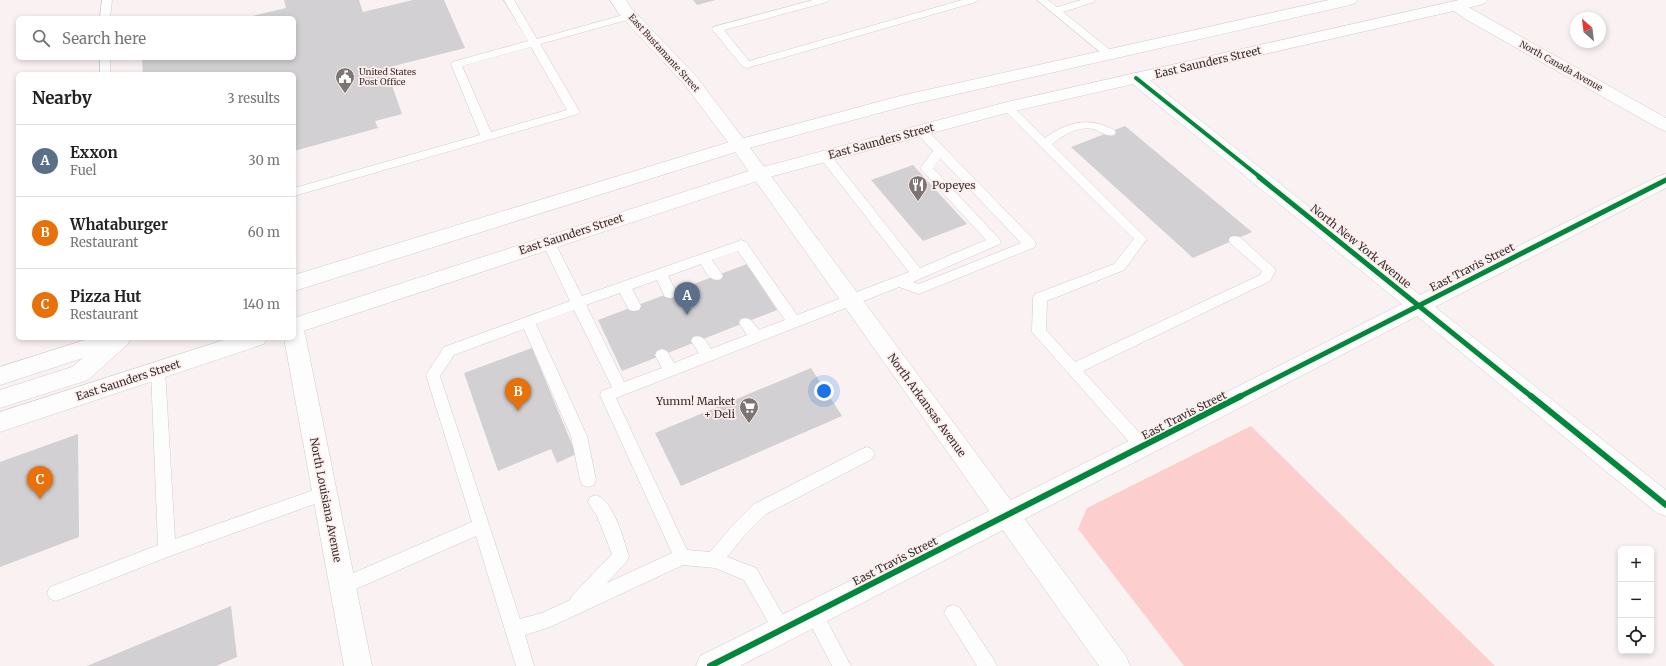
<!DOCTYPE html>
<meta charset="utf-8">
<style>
:root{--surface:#fff;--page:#f6f6f6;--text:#222;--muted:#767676;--line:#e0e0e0;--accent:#b45309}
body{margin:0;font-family:Merriweather,serif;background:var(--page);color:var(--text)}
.controls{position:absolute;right:12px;bottom:12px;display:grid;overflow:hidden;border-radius:6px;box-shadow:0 2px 6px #0003}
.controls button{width:36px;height:36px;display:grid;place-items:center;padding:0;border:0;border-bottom:1px solid var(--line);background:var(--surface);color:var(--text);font:20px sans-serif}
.compass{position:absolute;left:1570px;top:12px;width:36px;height:36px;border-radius:50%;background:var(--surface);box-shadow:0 2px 6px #0003;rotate:332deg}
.you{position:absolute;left:824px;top:391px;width:14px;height:14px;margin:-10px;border:3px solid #fff;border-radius:50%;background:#1a73e8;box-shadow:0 0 0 6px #1a73e833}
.badge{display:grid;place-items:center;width:26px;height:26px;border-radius:50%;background:var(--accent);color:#fff;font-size:13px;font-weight:700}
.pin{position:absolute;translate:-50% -33px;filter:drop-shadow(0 1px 2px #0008)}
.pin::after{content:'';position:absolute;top:21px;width:14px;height:12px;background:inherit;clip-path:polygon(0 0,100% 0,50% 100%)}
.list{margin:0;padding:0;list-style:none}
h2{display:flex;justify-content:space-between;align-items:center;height:52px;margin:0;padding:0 16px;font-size:17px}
h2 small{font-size:13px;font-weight:400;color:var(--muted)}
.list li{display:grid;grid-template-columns:26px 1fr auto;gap:12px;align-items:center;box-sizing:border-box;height:72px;padding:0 16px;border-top:1px solid var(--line)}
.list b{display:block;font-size:15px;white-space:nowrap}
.list p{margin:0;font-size:13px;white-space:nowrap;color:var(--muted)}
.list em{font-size:13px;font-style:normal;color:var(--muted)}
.icon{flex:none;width:22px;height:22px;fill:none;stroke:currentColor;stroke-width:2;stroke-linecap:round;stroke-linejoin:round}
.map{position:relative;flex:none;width:1666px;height:666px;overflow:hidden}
.search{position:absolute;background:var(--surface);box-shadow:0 2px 6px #0003;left:16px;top:16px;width:280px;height:44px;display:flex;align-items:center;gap:10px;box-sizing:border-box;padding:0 14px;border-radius:6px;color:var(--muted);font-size:15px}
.panel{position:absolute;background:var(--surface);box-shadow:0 2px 6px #0003;left:16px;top:72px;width:280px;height:268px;border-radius:6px}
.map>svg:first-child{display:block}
</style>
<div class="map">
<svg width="1666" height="666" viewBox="0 0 1666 666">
<rect width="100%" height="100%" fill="#faf2f2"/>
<path fill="#fccecd" d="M1251 426 1495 666H1184L1078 529 1087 508Z"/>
<g fill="#d2d0d2">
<path d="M284 0H359L363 12 413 0H444L465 48 386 68 402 114 375 121 378 128 294 151V74H143L142 58H294V18H244L286 8Z"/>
<path d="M693 0H716L697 5Z"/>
<path d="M1125 126 1252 232 1193 258 1071 147Z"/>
<path d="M913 165 967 224 923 241 871 180Z"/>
<path d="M747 264 777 310 622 371 598 320Z"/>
<path d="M532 348 576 454 557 463 551 449 498 471 464 373Z"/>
<path d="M811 368 842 416 681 486 655 433Z"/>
<path d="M78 434 79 537 0 567V462Z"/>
<path d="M231 606 237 657 216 666H87Z"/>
</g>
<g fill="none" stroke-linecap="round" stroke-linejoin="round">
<g stroke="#d1cbca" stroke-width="1">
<g id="lane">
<path d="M102 0H112L110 18H100Z"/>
<path d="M504 0H514L537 39 630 13 635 16 634 18 540 44 580 112 578 114 294 196V188L480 135 451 64 452 62 528 41ZM531 47 567 110 491 132 462 66Z"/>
<path d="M813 0H829L827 2 724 30 749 61 962 0H978L976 2 747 68 743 67 712 29 713 27Z"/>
<path d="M1037 0H1048L1057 7 1081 0H1096L1094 2 1063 12 1113 52 1114 54 1113 56H1105Z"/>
<rect x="100" y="58" width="10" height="16"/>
<path d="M1007 104 1011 105 1045 138C1062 125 1084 117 1105 126 1109 128 1113 128 1116 132L1114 135C1106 137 1100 131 1093 129 1079 125 1062 136 1052 144L1147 239 1124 270 1047 301 1046 330 1075 362 1260 275 1262 271 1230 243 1229 240 1230 237 1235 236 1240 237 1276 270 1270 281 1083 371 1148 442 1151 447 1148 452 1143 454 1138 452 1032 332 1033 298 1035 294 1114 264 1134 239 1003 109 1001 107 1003 105Z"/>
<path d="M920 126 924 127 1035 241 1036 244 1035 247 919 294 899 287 616 398 687 550 710 552 733 525 754 504 862 449 867 447 872 449 875 454 872 459 766 514 745 535 727 557 756 568 788 624 791 630 788 636 782 639 776 636 744 580 715 568 683 565 550 627 525 635 534 666H516L476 536 349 592 343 594 337 592 334 586 337 580 472 522 426 375 444 347 570 301 542 242 543 239 548 237 553 239 582 296 736 242 741 240 746 242 797 315 909 272 821 159 819 156 821 153H829L920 268 986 240 920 168 933 151 914 130 916 127ZM940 158 1021 243 919 284 913 282 1000 244 1001 241 933 168ZM738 251 785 320 759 330C753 323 751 316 741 319L739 323 747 335 711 349C706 341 703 334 693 337L691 341 699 353 674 363 667 351 662 349 657 351 655 355 662 368 624 382 586 305 620 293 629 310 634 311 639 310 641 306 632 289 657 280 665 297 670 298 675 297 677 293 668 276 701 264C706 272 710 283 721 279L723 276 712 260ZM574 310 612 387 602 391 600 395 672 553 607 583 627 561 629 556C623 539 614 501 596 495L590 497 588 502 597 516 612 554 572 596 570 600 542 613 520 619 440 376 454 355 524 329 571 436 580 480 582 485 588 487 594 485 596 480 587 436 536 324Z"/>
<path d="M158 364 163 366 165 370 175 539 325 486 331 488 333 493 331 498 170 556 56 601 50 599 47 593 50 587 158 545 151 370 153 366Z"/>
<path d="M953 605 959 607 994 660 997 666H977L944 613 947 607Z"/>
<path d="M814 606 820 608 851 666H832L805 614 808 608Z"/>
</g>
</g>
<g stroke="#d1cbca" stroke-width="1">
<g id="street">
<path d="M1456 1 1461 3 1666 118V131L1660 129 1467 20 1451 9 1448 6 1451 3Z"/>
<path d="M1136 73 1142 74 1420 295 1659 176 1666 174V188L1435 307 1666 490V516L1657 513 1417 316 740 666H696L700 656 1402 304 1130 82 1128 78 1130 74Z"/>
<path d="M294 326 302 328 305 334 372 666H344L284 338H294Z"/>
</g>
</g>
<g stroke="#d1cbca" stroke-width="1">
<path id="secondary" d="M610 0H626L631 8 696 76 745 141 1126 656 1130 666H1099L733 149 684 84 619 14Z"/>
</g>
<g stroke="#d1cbca" stroke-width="1">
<g id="primary">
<path d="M1329 0H1358L1355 3 1350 5 909 105 745 149 294 291V275L733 141 900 96Z"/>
<path d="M1459 0H1488L1485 3 1480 5 1010 112 766 178 294 334V318L752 170 1007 102Z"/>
<path d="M91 338H131L128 344 88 380 0 408V390L72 367 83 358 0 385V367Z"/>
<path d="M230 338H267L264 344 0 432V412Z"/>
</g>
</g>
<use href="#lane" fill="#fefdfd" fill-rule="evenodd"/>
<use href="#street" fill="#fefdfd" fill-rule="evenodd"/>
<use href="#secondary" fill="#fefdfd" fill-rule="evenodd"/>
<use href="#primary" fill="#fefdfd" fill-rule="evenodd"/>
<g stroke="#feefee" stroke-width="6">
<path id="cycleway-far2" d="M1136 78 1261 178"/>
</g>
<g stroke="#feefee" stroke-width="8">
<g id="cycleway-far1">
<path d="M1259 177 1532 397"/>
<path d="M1239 397 1666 180"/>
</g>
</g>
<g stroke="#feefee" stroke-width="8">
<g id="cycleway">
<path d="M1531 396 1666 505"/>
<path d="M710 666 1241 396"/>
</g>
</g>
<use href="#cycleway-far2" stroke="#00873e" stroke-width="4"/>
<use href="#cycleway-far1" stroke="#00873e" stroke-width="5"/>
<use href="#cycleway" stroke="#00873e" stroke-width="6"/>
</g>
<defs>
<g id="civic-pin" transform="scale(1)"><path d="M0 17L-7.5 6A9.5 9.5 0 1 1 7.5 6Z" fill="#7b7574" stroke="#feefee"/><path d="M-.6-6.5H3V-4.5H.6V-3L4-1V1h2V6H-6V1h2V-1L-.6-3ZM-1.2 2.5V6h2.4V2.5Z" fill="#fff"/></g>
<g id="restaurant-pin" transform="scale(1)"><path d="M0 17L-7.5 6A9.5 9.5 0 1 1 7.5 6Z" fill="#7b7574" stroke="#feefee"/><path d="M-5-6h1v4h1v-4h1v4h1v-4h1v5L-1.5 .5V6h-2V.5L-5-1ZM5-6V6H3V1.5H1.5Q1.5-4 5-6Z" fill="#fff"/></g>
<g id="supermarket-pin" transform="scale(1)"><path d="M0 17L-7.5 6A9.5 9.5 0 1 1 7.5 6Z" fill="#7b7574" stroke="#feefee"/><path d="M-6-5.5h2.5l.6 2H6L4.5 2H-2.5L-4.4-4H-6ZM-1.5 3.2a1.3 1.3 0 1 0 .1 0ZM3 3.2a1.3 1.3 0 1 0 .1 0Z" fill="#fff"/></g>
</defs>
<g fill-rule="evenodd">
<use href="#civic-pin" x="345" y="77"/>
<use href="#restaurant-pin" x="918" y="185"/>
<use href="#supermarket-pin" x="749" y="407"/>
</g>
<g text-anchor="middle" stroke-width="3.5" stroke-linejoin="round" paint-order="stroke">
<g font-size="9" fill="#373130" stroke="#feefee">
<text transform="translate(664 53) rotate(48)" y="3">East Bustamante Street</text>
<text transform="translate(1561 66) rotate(29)" y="3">North Canada Avenue</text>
</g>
<g font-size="9" fill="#373130" stroke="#feefee" text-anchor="start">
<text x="359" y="75">United States<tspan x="359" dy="10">Post Office</tspan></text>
</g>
<g font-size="11" fill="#373130" stroke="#feefee">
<text transform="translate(1208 62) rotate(-13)" y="4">East Saunders Street</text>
<text transform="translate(881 141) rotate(-15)" y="4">East Saunders Street</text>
<text transform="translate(571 234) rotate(-18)" y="4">East Saunders Street</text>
<text transform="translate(1361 246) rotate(39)" y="4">North New York Avenue</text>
<text transform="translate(1472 267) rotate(-27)" y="4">East Travis Street</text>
<text transform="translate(128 380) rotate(-18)" y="4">East Saunders Street</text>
<text transform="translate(927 405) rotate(54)" y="4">North Arkansas Avenue</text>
<text transform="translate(1184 415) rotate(-27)" y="4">East Travis Street</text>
<text transform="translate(326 500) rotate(79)" y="4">North Louisiana Avenue</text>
<text transform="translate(895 561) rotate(-27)" y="4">East Travis Street</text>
</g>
<g font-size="11" fill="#373130" stroke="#feefee" text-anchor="start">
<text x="932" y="189">Popeyes</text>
<text x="735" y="405" text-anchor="end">Yumm! Market<tspan x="735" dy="13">+ Deli</tspan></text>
</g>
</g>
</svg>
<div class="controls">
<button>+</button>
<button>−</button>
<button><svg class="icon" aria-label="locate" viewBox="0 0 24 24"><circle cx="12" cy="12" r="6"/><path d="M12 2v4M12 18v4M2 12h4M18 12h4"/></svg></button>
</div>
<svg class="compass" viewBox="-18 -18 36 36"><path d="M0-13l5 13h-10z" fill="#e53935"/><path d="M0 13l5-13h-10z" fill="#767676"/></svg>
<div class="you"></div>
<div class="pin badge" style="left:687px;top:315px;background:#5c6f8a">A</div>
<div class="pin badge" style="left:518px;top:411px;background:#e8710a">B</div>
<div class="pin badge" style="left:40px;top:499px;background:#e8710a">C</div>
<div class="search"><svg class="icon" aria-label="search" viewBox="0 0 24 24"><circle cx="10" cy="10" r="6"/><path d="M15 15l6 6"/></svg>Search here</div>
<section class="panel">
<h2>Nearby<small>3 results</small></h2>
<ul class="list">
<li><span class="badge" style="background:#5c6f8a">A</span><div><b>Exxon</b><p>Fuel</p></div><em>30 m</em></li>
<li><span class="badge" style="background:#e8710a">B</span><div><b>Whataburger</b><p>Restaurant</p></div><em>60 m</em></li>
<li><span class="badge" style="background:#e8710a">C</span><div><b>Pizza Hut</b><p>Restaurant</p></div><em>140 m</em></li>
</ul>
</section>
</div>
